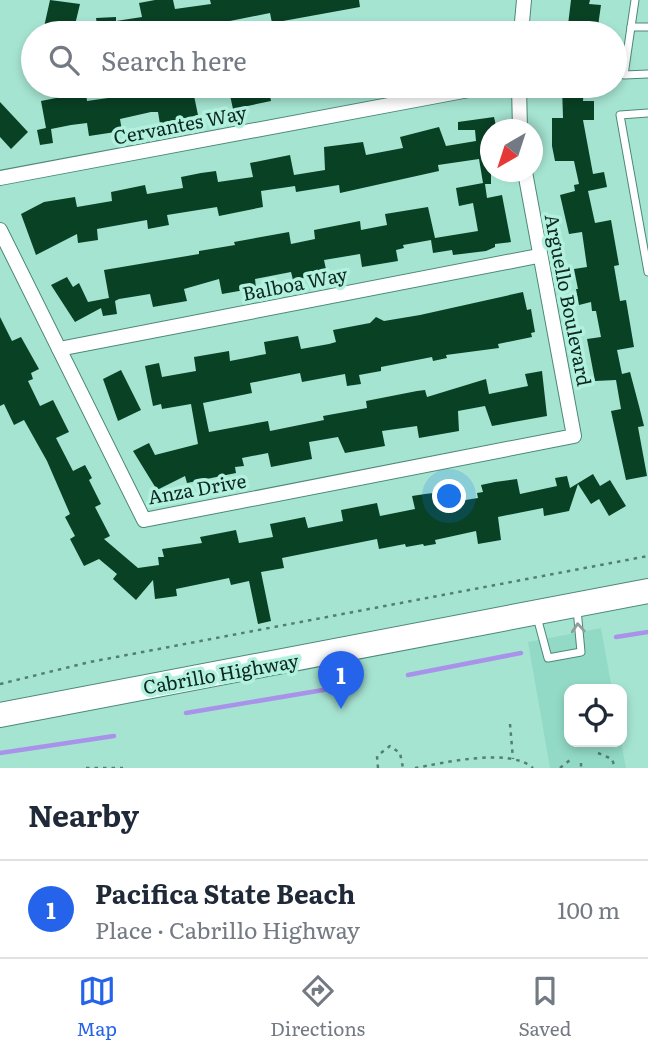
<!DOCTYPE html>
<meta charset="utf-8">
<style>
:root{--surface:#fff;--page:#f2f2f3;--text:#1f2937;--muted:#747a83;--line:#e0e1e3;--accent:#2563eb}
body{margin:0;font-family:Literata,serif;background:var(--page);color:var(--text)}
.controls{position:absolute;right:21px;bottom:21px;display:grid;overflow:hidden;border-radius:14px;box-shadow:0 4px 10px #0003}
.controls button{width:63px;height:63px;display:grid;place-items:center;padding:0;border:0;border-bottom:2px solid var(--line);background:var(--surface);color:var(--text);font:35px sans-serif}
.compass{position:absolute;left:480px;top:119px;width:63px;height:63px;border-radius:50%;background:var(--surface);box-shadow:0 4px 10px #0003;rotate:219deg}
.you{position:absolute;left:450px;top:497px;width:24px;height:24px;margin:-18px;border:5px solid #fff;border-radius:50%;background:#1a73e8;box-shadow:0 0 0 10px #1a73e833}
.badge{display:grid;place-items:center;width:46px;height:46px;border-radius:50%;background:var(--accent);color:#fff;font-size:23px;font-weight:700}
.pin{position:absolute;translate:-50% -58px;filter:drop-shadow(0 2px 4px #0008)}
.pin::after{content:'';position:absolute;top:37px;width:24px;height:21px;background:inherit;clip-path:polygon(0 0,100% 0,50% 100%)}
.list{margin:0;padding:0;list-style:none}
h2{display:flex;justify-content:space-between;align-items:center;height:91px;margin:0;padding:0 28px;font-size:30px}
h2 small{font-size:23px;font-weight:400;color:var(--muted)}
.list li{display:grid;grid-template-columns:46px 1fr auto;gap:21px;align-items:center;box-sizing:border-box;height:98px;padding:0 28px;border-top:2px solid var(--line)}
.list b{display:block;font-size:26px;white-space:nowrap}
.list p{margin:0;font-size:23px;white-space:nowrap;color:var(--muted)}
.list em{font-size:23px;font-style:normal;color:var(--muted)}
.icon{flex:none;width:38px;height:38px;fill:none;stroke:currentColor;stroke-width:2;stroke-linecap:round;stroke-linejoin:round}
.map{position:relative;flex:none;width:648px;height:768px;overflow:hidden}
.search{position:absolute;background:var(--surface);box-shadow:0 4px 10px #0003;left:21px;right:21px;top:21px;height:77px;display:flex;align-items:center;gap:18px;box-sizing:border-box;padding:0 24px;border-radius:38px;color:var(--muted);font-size:26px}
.sheet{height:189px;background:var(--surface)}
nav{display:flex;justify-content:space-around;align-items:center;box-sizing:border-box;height:98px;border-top:2px solid var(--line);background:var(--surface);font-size:19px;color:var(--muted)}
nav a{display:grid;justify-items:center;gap:4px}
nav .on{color:var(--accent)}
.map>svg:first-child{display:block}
</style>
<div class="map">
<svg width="648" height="768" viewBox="0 0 648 768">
<rect width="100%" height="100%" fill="#a6e4d2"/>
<path fill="#92dac6" d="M601 628 612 689H569V742H621L626 768H550L528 642Z"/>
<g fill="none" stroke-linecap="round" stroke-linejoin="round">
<g stroke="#a992e9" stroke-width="4.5">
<path d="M616 637 648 632"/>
<path d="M408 675 521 653"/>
<path d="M186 713 353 685"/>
<path d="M0 753 114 736"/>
</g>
</g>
<g fill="#094125">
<path d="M50 0 80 4 73 33H49L50 29 44 27Z"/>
<path d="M155 0H173L175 9 211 4 210 0H359L360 7 272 23 270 13 220 23 222 33H85V27L97 25 96 18 116 17V21L142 17 139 3Z"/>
<path d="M571 0H590L589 4 601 5 597 33H567Z"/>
<path d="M192 86 198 115 160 124 158 112H151L120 119 122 131 89 136 87 123 71 125 51 129 53 143 40 145 37 130 46 128 41 101 86 92 87 101Z"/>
<path d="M228 86H268L271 101 233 109Z"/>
<path d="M562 86H584L583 101H594V120H583L593 174 604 172 607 187 588 191 595 223 611 220 619 265 614 266 620 301 626 300 634 347 617 350 622 374 630 372 639 406 644 426 638 427 647 476 626 480 611 411 621 409 616 380 595 381 587 339 601 337 596 311H592L591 302 579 305 576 289H578L574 269 587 267 582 232 569 234 560 195 575 191 574 185 579 184 574 161H555L552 146V118H563Z"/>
<path d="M0 102 28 132 11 149 0 137Z"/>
<path d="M494 117 497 130H491V184H485L487 198 502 195 511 242 495 244V247L486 251 453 255 452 250 433 253 431 240 403 245 404 248 396 250 398 261 362 267 360 254 324 260 327 274 293 280 291 272 255 279 256 288 222 294 219 279 184 289 187 301 153 307 150 294 119 299 115 301 117 314 103 316 101 308 75 322 51 285 67 277 73 287 79 283 88 302 109 298 104 270 199 254V251L235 245 234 242 289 232 291 244 315 239 314 230 360 221 361 230 387 225 385 214 428 207 435 238 478 231 473 203 459 206 456 188 483 183 479 159 438 165 439 171 340 193 339 185 296 192 295 186 261 191 263 207 219 216 217 207 167 215 169 225 148 229 147 220 97 229 98 240 78 243 77 234 36 255 21 214 44 202 75 197 77 207 112 201 111 192 145 185 147 194 183 188 181 177 201 173 216 171 218 182 253 177 250 163 290 155 294 175 325 170 324 147 363 142 366 155 403 148 400 137 439 127 446 146 476 141 475 130H458V122Z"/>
<path d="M523 292 527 310 531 309 535 332 531 333 532 337 498 344 499 348 446 355 447 358 433 361 432 357 381 367V371L359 375 361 384 347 386 345 374 302 382 300 373 250 383 252 393 203 403 209 432 268 421 270 431 324 420 323 416 367 408 366 401 417 391 425 390 427 397 486 379 489 394 528 386 525 374 542 371 547 416 492 426 485 406 458 411 459 431 419 438 417 426 382 431 385 446 345 453 338 437 309 442 312 459 271 467 268 453 242 458 244 466 235 467 236 473 187 483 185 476 157 490 133 451 149 443 155 455 198 444 191 404 162 409 161 404 153 406 145 366 159 363 162 377 196 371 194 357 229 351 230 361 266 354 264 342 298 336 301 349 329 344 336 342 333 330 370 323 376 317 384 321 420 315Z"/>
<path d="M0 317 12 341 21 337 39 369 31 373 33 379 28 381 40 406 53 400 69 432 56 438 73 471 85 465 92 478 89 480 101 504 95 507 110 536 104 539 138 568 159 565 158 557H164L162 549 202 543 200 537 236 530 239 543 273 537 270 524 305 517 308 528 343 521 341 510 377 503 380 516 415 509 412 496 425 494 450 491 453 502 478 498 477 493 483 492 481 485 495 482 517 479 520 494 557 486 555 478 567 476 570 488 593 474 600 486 610 480 626 506 609 516 599 499 591 504 578 484 569 511 544 516 543 508 498 517 501 540 478 544 476 531 435 540 436 544 424 546 423 544 406 547 405 544 379 549 377 539 282 558 284 568 261 572 271 621 258 624 249 581 231 585 229 578 176 589 177 596 155 599 153 580 136 600 113 579 117 574 99 559 84 566 70 539 75 536 65 517 70 514 47 461 24 420 14 425 4 404 0 406Z"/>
<path d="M121 370 141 410 118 421 103 379Z"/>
</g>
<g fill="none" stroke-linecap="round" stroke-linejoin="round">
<g stroke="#4d8879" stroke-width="9">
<g id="service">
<path d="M631 27 635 0"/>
<path d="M648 27H631L624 75 648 74"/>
<path d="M648 113 620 115 648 272"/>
<path d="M537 617 548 658 581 652 577 609"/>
</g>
</g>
<g stroke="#4d8879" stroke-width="16">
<g id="minor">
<path d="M521 33 524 0"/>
<path d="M519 86 520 130"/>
<path d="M0 178 490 86"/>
<path d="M0 230 144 520 574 436 525 172"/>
<path d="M59 349 538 256"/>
</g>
</g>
<g stroke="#4d8879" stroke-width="26">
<path id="trunk" d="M0 715 648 591"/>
</g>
<g stroke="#537e72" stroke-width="2.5" stroke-dasharray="3.5 5" stroke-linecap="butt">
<path d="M0 684 90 662 648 556"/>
<path d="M510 724 513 759"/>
<path d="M598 753 612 759 615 768"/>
<path d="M581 763V768"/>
<path d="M86 768H123"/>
<path d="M378 768 377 756 390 746 400 753 403 768"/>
<path d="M415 768C443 763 510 747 533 768"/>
<path d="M560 768 570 760"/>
</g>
<use href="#service" stroke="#fff" stroke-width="7"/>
<use href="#minor" stroke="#fff" stroke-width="14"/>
<use href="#trunk" stroke="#fff" stroke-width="24"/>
</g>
<defs><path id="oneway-chevron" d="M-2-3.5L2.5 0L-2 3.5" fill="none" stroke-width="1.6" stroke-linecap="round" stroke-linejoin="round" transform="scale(1.75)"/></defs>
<use stroke="#929d9b" href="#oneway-chevron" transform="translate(578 628) rotate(-94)"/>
<g text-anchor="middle" stroke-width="7" stroke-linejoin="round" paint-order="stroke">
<g font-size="19" fill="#0c2620" stroke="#b3f1df">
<text transform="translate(180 125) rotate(-11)" y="7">Cervantes Way</text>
<text transform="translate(295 284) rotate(-11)" y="7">Balboa Way</text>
<text transform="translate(568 300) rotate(79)" y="7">Arguello Boulevard</text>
<text transform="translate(197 489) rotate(-10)" y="7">Anza Drive</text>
<text transform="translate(221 674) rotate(-10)" y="7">Cabrillo Highway</text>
</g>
</g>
</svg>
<div class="controls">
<button><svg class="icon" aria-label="locate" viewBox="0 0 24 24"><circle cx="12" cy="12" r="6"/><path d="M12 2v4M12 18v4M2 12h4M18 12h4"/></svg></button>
</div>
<svg class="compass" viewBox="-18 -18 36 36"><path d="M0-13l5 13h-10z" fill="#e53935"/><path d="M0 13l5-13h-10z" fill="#747a83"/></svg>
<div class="you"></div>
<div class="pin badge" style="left:341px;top:709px">1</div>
<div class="search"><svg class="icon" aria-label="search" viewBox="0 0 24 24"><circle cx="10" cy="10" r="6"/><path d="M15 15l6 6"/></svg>Search here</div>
</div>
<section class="sheet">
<h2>Nearby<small></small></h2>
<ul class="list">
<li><span class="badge">1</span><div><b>Pacifica State Beach</b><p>Place · Cabrillo Highway</p></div><em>100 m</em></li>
</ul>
</section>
<nav>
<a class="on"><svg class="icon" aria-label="map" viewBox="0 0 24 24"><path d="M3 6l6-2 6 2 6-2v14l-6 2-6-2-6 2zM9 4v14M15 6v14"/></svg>Map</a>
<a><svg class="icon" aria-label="directions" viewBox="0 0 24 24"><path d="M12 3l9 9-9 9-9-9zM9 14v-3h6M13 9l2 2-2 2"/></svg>Directions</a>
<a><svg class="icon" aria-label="saved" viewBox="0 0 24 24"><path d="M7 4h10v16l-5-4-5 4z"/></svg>Saved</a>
</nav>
